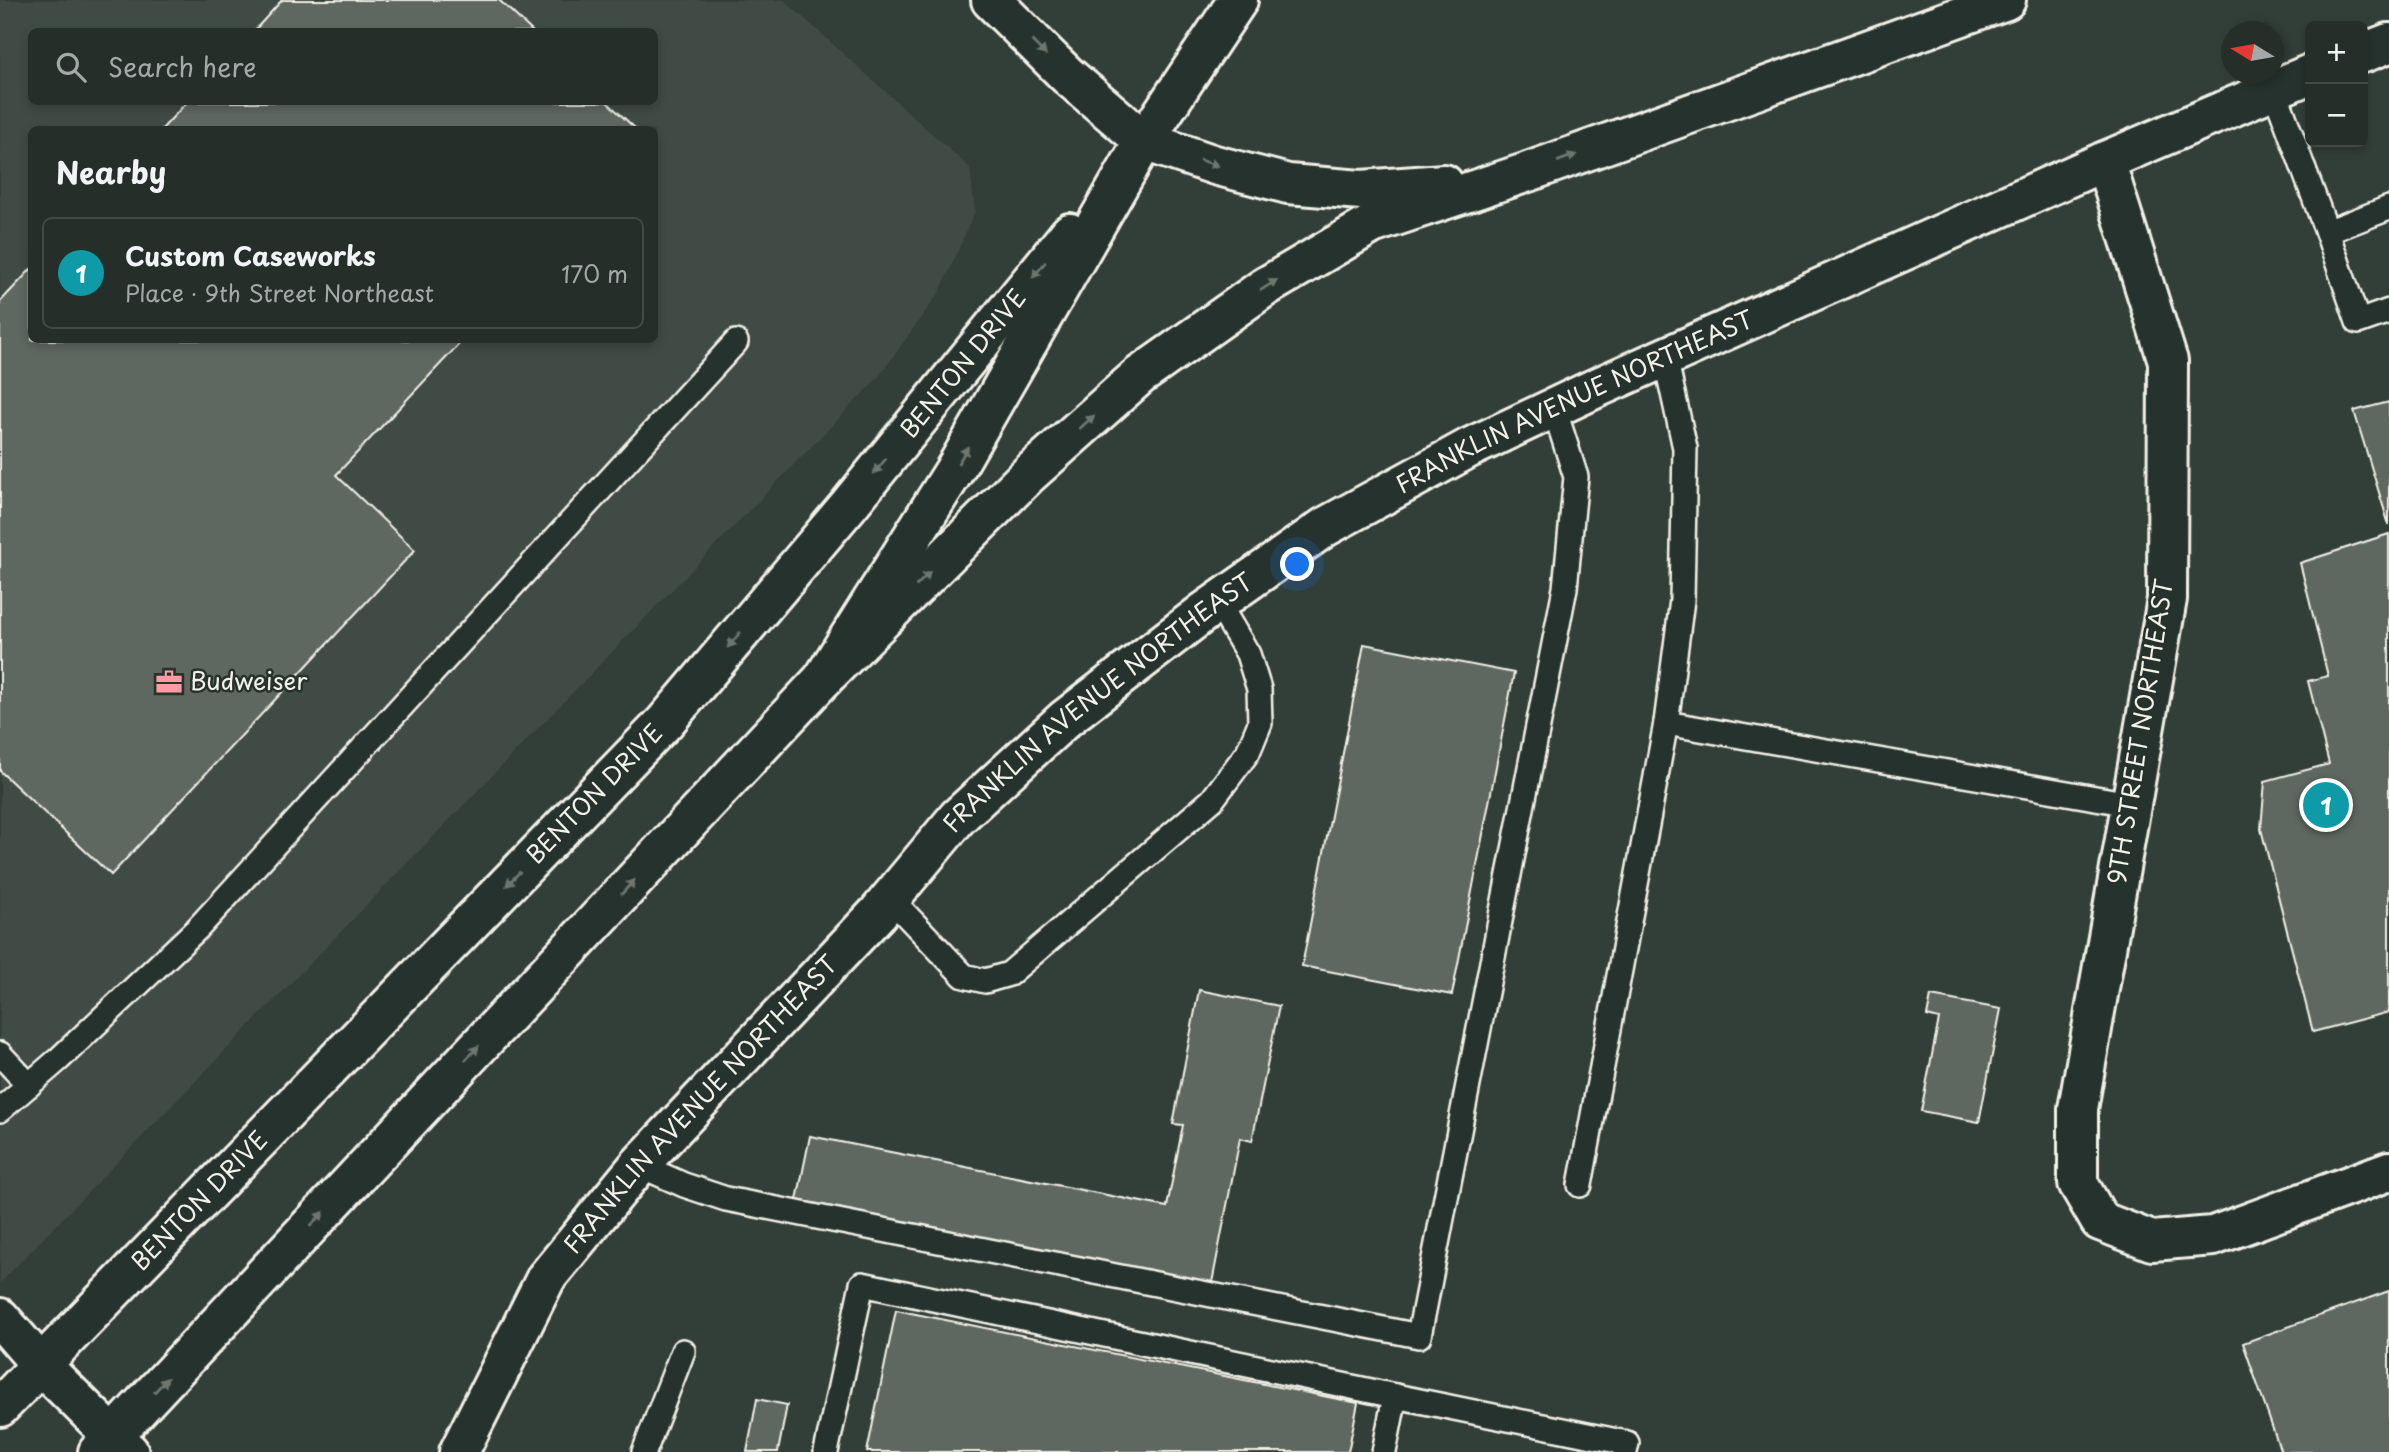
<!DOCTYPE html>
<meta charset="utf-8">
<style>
:root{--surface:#262e2a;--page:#323a36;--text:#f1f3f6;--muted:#a4a8a8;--line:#424a47;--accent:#ff9aa2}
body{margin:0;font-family:"Playpen Sans",sans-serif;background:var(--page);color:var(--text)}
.controls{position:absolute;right:21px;top:21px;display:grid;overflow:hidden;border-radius:10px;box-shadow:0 4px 10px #0003}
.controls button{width:63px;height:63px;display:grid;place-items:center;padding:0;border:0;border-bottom:2px solid var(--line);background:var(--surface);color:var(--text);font:35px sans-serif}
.compass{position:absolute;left:2221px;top:21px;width:63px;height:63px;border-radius:50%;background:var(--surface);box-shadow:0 4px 10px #0003;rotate:281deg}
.you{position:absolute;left:1298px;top:565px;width:24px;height:24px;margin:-18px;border:5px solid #fff;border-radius:50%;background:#1a73e8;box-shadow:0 0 0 10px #1a73e833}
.badge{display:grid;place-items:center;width:46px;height:46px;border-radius:50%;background:var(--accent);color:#fff;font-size:23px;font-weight:700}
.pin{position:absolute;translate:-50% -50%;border:4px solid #fff;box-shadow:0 2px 7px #0006}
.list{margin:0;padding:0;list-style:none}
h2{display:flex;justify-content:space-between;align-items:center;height:91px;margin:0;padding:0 28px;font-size:30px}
h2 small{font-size:23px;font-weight:400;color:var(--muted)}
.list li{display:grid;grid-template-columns:46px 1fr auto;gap:21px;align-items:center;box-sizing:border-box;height:112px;margin:0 14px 14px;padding:0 14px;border:2px solid var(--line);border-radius:10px}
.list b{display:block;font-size:26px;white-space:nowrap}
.list p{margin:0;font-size:23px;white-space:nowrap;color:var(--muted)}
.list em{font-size:23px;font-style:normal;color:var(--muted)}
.icon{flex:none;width:38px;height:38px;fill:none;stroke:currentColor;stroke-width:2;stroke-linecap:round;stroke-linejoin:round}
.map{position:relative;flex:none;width:2389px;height:1452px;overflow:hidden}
.search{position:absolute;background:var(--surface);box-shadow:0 4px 10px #0003;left:28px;top:28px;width:630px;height:77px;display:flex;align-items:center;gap:18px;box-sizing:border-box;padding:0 24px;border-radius:10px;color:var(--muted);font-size:26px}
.panel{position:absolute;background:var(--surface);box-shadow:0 4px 10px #0003;left:28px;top:126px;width:630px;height:217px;border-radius:10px}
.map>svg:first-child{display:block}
</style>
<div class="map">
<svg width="2389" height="1452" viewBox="0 0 2389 1452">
<rect width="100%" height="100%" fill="#323e38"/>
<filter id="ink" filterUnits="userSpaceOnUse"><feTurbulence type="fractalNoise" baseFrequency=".0143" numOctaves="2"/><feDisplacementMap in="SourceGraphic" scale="14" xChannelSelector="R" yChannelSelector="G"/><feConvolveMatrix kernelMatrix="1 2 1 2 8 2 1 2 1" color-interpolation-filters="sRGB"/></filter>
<g filter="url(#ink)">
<path fill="#404b44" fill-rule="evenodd" d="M0 0H784L970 168 975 211 941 290 877 379 0 1283ZM32 32H654V102H32ZM32 130H654V340H32Z"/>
<g fill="#5f6861" stroke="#f4f1e8" stroke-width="2">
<path d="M282 0H499L533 32H253Z"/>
<path d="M187 102H607L637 130H161Z"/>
<path d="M32 268V340H463L336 475 415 550 111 875 0 771V302Z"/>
<path d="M2389 402V525L2354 411Z"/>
<path d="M2389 534V1012L2313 1032 2261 829 2265 781 2329 764 2308 681 2328 676 2300 563Z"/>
<path d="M1364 644 1514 673 1452 995 1302 966Z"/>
<path d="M1199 990 1279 1006 1252 1141 1240 1138 1212 1283 797 1200 810 1136 1167 1207 1183 1125 1173 1124Z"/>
<path d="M1931 996 2001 1009 1979 1122 1921 1111 1939 1019 1927 1016Z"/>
<path d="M2389 1291V1452H2281L2243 1343Z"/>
<path d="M896 1310 1358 1403 1348 1452H867Z"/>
<path d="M757 1399 787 1405 778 1452H747Z"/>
</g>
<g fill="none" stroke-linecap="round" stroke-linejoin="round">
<g stroke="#f4f1e8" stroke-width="28">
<g id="lane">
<path d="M2274 89 2327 232 2389 208"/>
<path d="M2327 232 2358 322 2389 311"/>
<path d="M1666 723 2130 804"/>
<path d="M890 898 964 976 985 981 1009 974 1212 800 1248 752 1260 723 1259 689 1248 654 1218 603"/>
<path d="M0 1054 29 1085"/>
<path d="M0 1110 59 1059 198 928 736 342"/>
<path d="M639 1165 684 1185 726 1199 1419 1336 1565 588 1576 477 1554 408"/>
<path d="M1580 1185 1666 723 1682 600 1685 448 1665 357"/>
<path d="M644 1452 683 1351"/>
<path d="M826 1452 862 1284 1395 1396"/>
<path d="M1384 1452 1395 1396 1627 1443 1625 1452"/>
</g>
</g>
<g stroke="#f4f1e8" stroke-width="44">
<g id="street">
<path d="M2105 161 2168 361 2167 599 2078 1109V1183L2100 1221 2152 1241 2213 1236 2389 1171"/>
<path d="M0 1318 40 1364"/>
</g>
</g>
<g stroke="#f4f1e8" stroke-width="44">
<g id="secondary">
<path d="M2363 53 2389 43"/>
<path d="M40 1364 129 1452"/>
<path id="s1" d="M0 1407 665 722 848 506 1070 233"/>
<path d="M98 1452 823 679 954 471 1144 141 1238 0"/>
<path id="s2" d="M459 1452 546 1278 639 1165 878 913 958 817 1065 719 1204 612 1325 527 1469 448 1594 389 2105 161 2310 74"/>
</g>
</g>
<g stroke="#f4f1e8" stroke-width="44">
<g id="highway">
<path d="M991 0 1068 76 1144 141 1215 165 1288 184 1361 190 1444 184"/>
<path d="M823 679 1029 474 1139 376 1265 287 1372 224 1528 172 2006 0"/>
</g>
</g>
<use href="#lane" stroke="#26332d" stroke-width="23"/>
<use href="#street" stroke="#26332d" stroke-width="38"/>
<use href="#secondary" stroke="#26332d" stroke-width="38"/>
<use href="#highway" stroke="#26332d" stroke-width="38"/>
</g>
<defs><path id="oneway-solid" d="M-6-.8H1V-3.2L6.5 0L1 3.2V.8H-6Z" transform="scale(1.75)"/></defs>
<g fill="#6e766e">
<use href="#oneway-solid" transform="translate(1039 48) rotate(45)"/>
<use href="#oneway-solid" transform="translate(1567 158) rotate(-20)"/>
<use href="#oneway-solid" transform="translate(1209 163) rotate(18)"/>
<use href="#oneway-solid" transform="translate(1039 270) rotate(129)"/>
<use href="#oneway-solid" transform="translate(1269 285) rotate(-32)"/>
<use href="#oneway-solid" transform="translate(1087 422) rotate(-42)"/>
<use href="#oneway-solid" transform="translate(963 455) rotate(-60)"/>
<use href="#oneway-solid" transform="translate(880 466) rotate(129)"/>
<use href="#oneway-solid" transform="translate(923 579) rotate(-45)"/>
<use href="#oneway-solid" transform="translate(734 640) rotate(130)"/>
<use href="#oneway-solid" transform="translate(513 879) rotate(134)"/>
<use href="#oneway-solid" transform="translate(628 887) rotate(-47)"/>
<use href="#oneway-solid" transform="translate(472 1053) rotate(-47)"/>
<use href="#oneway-solid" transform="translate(317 1219) rotate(-47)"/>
<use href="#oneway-solid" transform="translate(161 1385) rotate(-47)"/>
</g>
</g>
<defs>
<g id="office-bare" transform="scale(2.1)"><path d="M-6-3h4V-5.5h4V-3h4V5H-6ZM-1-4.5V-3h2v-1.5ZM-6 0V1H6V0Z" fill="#ff9aa2" stroke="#26332d" stroke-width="2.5" paint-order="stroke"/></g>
</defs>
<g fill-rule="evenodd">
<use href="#office-bare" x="169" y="682"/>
</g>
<g text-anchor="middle" stroke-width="5" stroke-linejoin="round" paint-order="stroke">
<g font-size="24" fill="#f4f1e8" stroke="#26332d">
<text dy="8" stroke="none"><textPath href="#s1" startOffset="1421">BENTON DRIVE</textPath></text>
<text dy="8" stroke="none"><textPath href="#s2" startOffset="1561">FRANKLIN AVENUE NORTHEAST</textPath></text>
<text dy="8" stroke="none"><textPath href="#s2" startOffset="994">FRANKLIN AVENUE NORTHEAST</textPath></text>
<text transform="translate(2141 732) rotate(-81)" y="8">9TH STREET NORTHEAST</text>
<text dy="8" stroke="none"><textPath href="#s1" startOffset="854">BENTON DRIVE</textPath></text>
<text dy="8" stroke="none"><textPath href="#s2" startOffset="427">FRANKLIN AVENUE NORTHEAST</textPath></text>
<text dy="8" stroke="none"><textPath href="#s1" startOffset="287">BENTON DRIVE</textPath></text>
</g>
<g font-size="24" fill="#f4f1e8" stroke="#26332d" text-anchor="start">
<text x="190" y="690">Budweiser</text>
</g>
</g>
</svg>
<div class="controls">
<button>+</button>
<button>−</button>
</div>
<svg class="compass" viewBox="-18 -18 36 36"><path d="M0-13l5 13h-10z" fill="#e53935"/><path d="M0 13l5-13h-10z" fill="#a4a8a8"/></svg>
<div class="you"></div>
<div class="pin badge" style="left:2326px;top:805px;background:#0f9aa8">1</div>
<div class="search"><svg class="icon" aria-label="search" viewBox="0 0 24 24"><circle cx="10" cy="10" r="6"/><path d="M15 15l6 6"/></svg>Search here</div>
<section class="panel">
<h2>Nearby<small></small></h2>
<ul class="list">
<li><span class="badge" style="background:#0f9aa8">1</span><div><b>Custom Caseworks</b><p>Place · 9th Street Northeast</p></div><em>170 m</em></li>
</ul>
</section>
</div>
